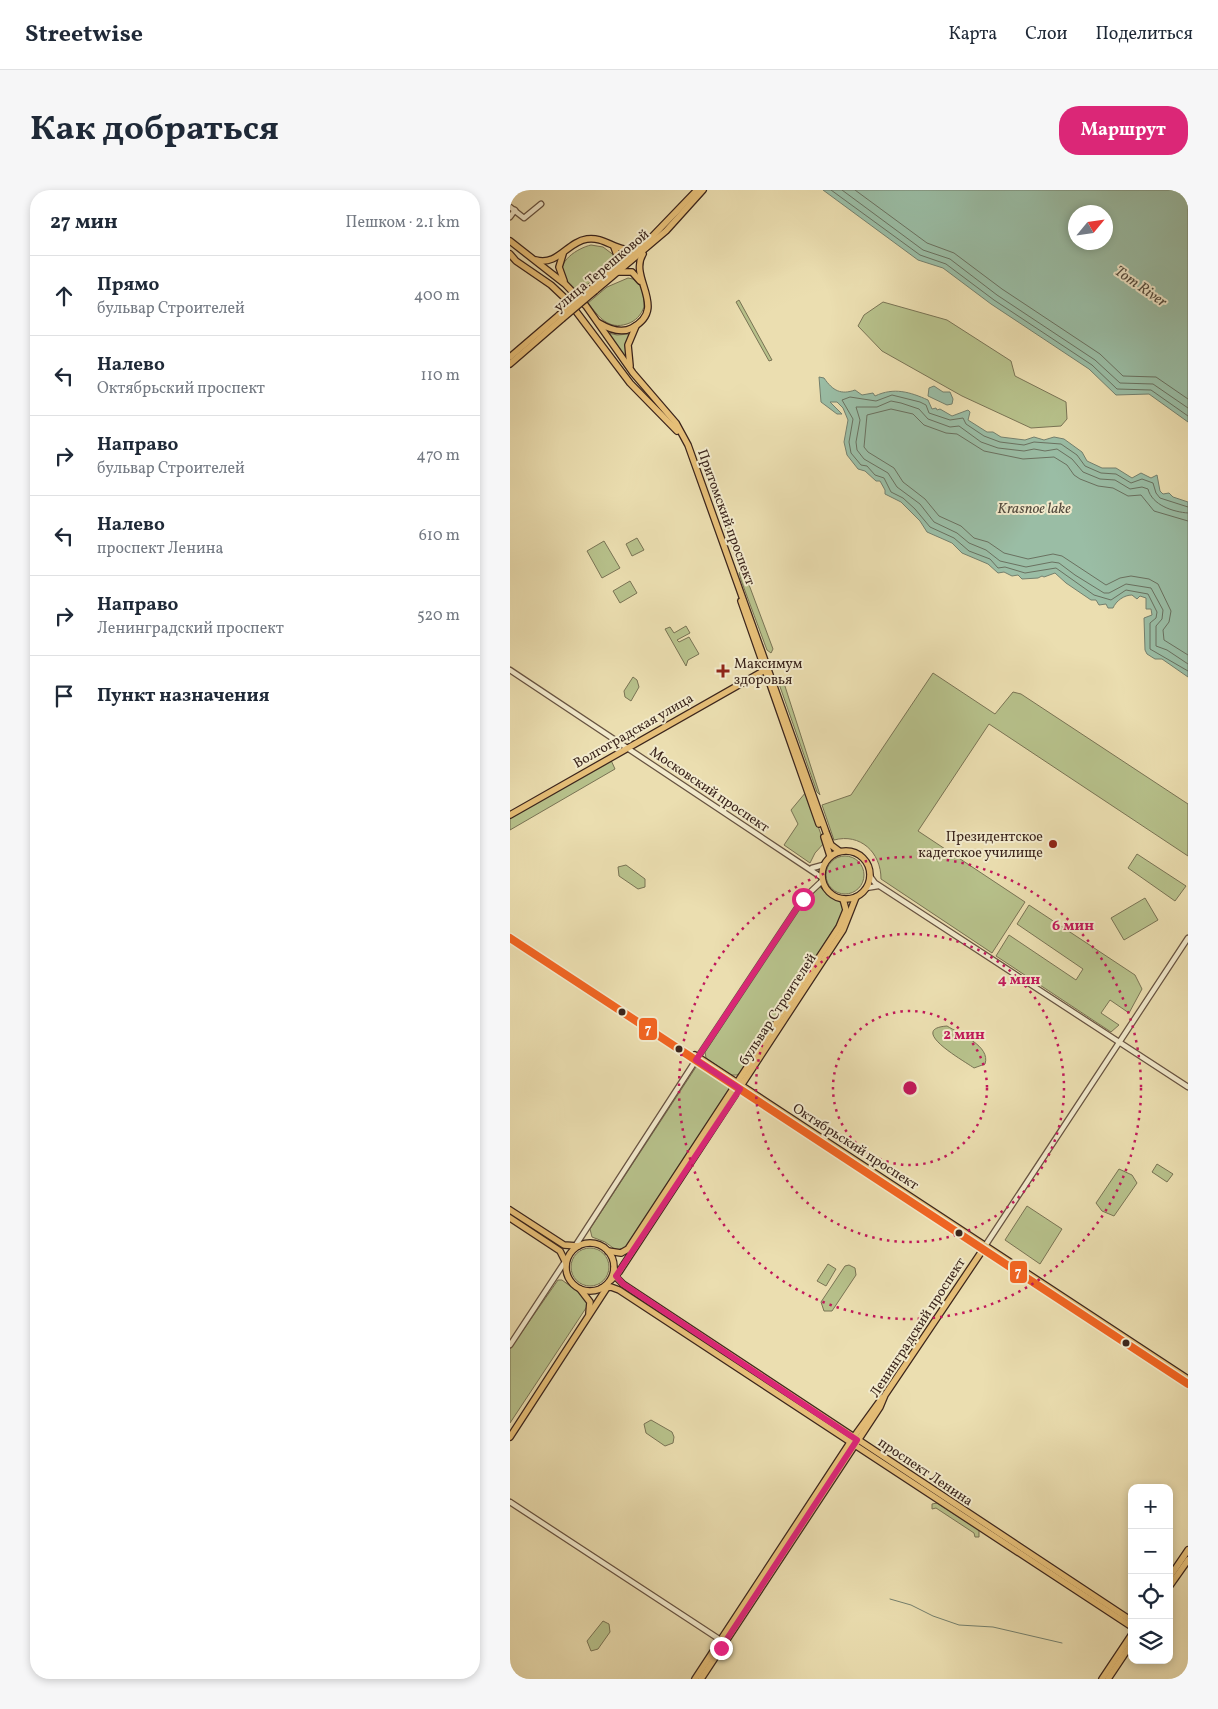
<!DOCTYPE html>
<html lang="ru">
<meta charset="utf-8">
<style>
:root{--surface:#fff;--page:#f6f6f7;--text:#1f2937;--muted:#747a83;--line:#e0e1e3;--accent:#db2777}
body{margin:0;font-family:Vollkorn,serif;background:var(--page);color:var(--text)}
.controls{position:absolute;right:15px;bottom:15px;display:grid;overflow:hidden;border-radius:10px;box-shadow:0 2px 8px #0003}
.controls button{width:45px;height:45px;display:grid;place-items:center;padding:0;border:0;border-bottom:1px solid var(--line);background:var(--surface);color:var(--text);font:25px sans-serif}
.compass{position:absolute;left:558px;top:15px;width:45px;height:45px;border-radius:50%;background:var(--surface);box-shadow:0 2px 8px #0003;rotate:61deg}
.stop{position:absolute;width:15px;height:15px;margin:-11px;border:4px solid #db2777;border-radius:50%;background:#fff}
.stop.end{background:#db2777;border-color:#fff;box-shadow:0 1px 5px #0008}
.list{margin:0;padding:0;list-style:none}
h2{display:flex;justify-content:space-between;align-items:center;height:65px;margin:0;padding:0 20px;font-size:21px}
h2 small{font-size:16px;font-weight:400;color:var(--muted)}
.list li{display:grid;grid-template-columns:32px 1fr auto;gap:15px;align-items:center;box-sizing:border-box;height:80px;padding:0 20px;border-top:1px solid var(--line)}
.list b{display:block;font-size:19px;white-space:nowrap}
.list p{margin:0;font-size:16px;white-space:nowrap;color:var(--muted)}
.list em{font-size:16px;font-style:normal;color:var(--muted)}
.icon{flex:none;width:28px;height:28px;fill:none;stroke:currentColor;stroke-width:2;stroke-linecap:round;stroke-linejoin:round}
.map{position:relative;flex:none;width:678px;height:1489px;overflow:hidden;border-radius:20px}
header{display:flex;align-items:center;gap:30px;box-sizing:border-box;height:70px;padding:0 25px;background:var(--surface);border-bottom:1px solid var(--line)}
header strong{font-size:24px}
nav{display:flex;gap:28px;margin-inline-start:auto;font-size:18px}
.intro{display:flex;align-items:center;justify-content:space-between;box-sizing:border-box;height:120px;padding:0 30px}
h1{margin:0;font-size:35px}
.button{padding:12px 22px;border-radius:20px;background:var(--accent);color:#fff;font-size:18px;font-weight:700}
main{display:flex;gap:30px;padding:0 30px}
aside{flex:1;background:var(--surface);border-radius:20px;box-shadow:0 2px 8px #0003}
.map>svg:first-child{display:block}
</style>
<header>
<strong>Streetwise</strong>
<nav><a>Карта</a><a>Слои</a><a>Поделиться</a></nav>
</header>
<div class="intro"><h1>Как добраться</h1><a class="button">Маршрут</a></div>
<main>
<aside>
<h2>27 мин<small>Пешком · 2.1 km</small></h2>
<ul class="list">
<li><svg class="icon" aria-label="ahead" viewBox="0 0 24 24"><path d="M12 20V5M6 11l6-6 6 6"/></svg><div><b>Прямо</b><p>бульвар Строителей</p></div><em>400 m</em></li>
<li><svg class="icon" aria-label="left" viewBox="0 0 24 24"><path d="M17 20v-9H6M10 6l-5 5 5 5"/></svg><div><b>Налево</b><p>Октябрьский проспект</p></div><em>110 m</em></li>
<li><svg class="icon" aria-label="right" viewBox="0 0 24 24"><path d="M7 20v-9h11M14 6l5 5-5 5"/></svg><div><b>Направо</b><p>бульвар Строителей</p></div><em>470 m</em></li>
<li><svg class="icon" aria-label="left" viewBox="0 0 24 24"><path d="M17 20v-9H6M10 6l-5 5 5 5"/></svg><div><b>Налево</b><p>проспект Ленина</p></div><em>610 m</em></li>
<li><svg class="icon" aria-label="right" viewBox="0 0 24 24"><path d="M7 20v-9h11M14 6l5 5-5 5"/></svg><div><b>Направо</b><p>Ленинградский проспект</p></div><em>520 m</em></li>
<li><svg class="icon" aria-label="arrive" viewBox="0 0 24 24"><path d="M6 21V4h12l-3 4 3 4H6"/></svg><div><b>Пункт назначения</b></div></li>
</ul>
</aside>
<div class="map">
<svg width="678" height="1489" viewBox="0 0 678 1489">
<rect width="100%" height="100%" fill="#ebdeb0"/>
<filter id="stains"><feTurbulence type="fractalNoise" baseFrequency=".004" numOctaves="4"/><feColorMatrix values="0 0 0 0 .2 0 0 0 0 .09 0 0 0 0 .02 0 0 0 .5 -.17"/></filter>
<radialGradient id="worn" r=".72"><stop offset=".6" stop-color="#630" stop-opacity="0"/><stop offset="1" stop-color="#630" stop-opacity=".3"/></radialGradient>
<g fill="#b7c18b" stroke="#797354">
<path d="M81 55 93 57 105 66 104 73 68 102C64 97 57 92 54 87 45 72 68 58 81 55Z"/>
<path d="M118 88 123 89 133 98 134 117C131 125 126 131 117 134 98 140 89 127 78 113L97 97Z"/>
<path d="M229 110 262 170 259 171 226 112Z"/>
<path d="M373 112 437 130 501 171 505 186 556 212 557 229 551 236 521 238 452 206 372 161 348 136 354 125Z"/>
<path d="M98 143 107 145 120 144 116 159 118 172Z"/>
<path d="M218 335 229 366 227 369 215 340V336Z"/>
<path d="M127 348 134 360 122 366 116 354Z"/>
<path d="M94 351 110 378 92 388 77 361Z"/>
<path d="M232 381 235 384 263 459 261 463 257 460 231 390 229 383Z"/>
<path d="M120 391 127 403 110 413 103 401Z"/>
<path d="M176 436 180 443 167 450 169 452 179 447 189 464 178 470 176 476 155 439 160 437 164 443Z"/>
<path d="M423 483 485 524 503 502 511 504 678 614V666L479 534 408 641 515 712 482 763 371 689C371 662 350 643 324 650L312 615 341 605Z"/>
<path d="M123 487 127 490 129 497 121 511 115 507 114 501Z"/>
<path d="M270 489 273 490 310 605 307 602 268 491Z"/>
<path d="M100 568 105 579 0 640V627Z"/>
<path d="M296 602 314 653 305 663 300 673 274 655 288 634 281 620Z"/>
<path d="M627 664 676 696 665 711 618 678Z"/>
<circle cx="335" cy="685" r="19"/>
<path d="M116 675 135 689V697L128 699 109 686 108 677Z"/>
<path d="M310 697 318 705 332 712 334 719 329 731 231 882 227 885H221L196 868 195 862 290 717Z"/>
<path d="M635 708 648 730 614 750 601 728Z"/>
<path d="M519 715 625 785 632 799 619 823 600 810 591 823 609 835 601 842 486 766 499 745 566 790 573 779 507 734Z"/>
<path d="M437 836C450 844 481 856 475 874L464 878C456 872 396 839 437 836Z"/>
<path d="M189 875 219 895V901L116 1058 106 1060 95 1052 82 1047 80 1039 186 877Z"/>
<path d="M647 974 663 984 657 992 642 982Z"/>
<path d="M609 979 622 985 627 993 604 1026 592 1021 586 1013Z"/>
<path d="M517 1016 552 1039 530 1074 495 1050Z"/>
<circle cx="80" cy="1077" r="19"/>
<path d="M318 1074 326 1079 316 1096 307 1091Z"/>
<path d="M339 1075 345 1078 346 1085 322 1121H314L311 1112 335 1076Z"/>
<path d="M48 1090H52L75 1107 78 1115 0 1233V1159Z"/>
<path d="M141 1230 162 1242 164 1247 163 1253 155 1256 136 1243 134 1234Z"/>
<path d="M427 1313 469 1340V1347H465L464 1343 426 1318 422 1319V1314Z"/>
<path d="M93 1431 99 1434 100 1442 88 1459 81 1461 77 1451Z"/>
</g>
<g fill="#9abda5" stroke="#74806e" fill-rule="evenodd">
<path d="M313 0H678V232L639 204 606 205 579 179 481 114 433 78 408 70ZM596 22V52H566V22Z"/>
<path d="M309 187 314 188C323 201 331 205 345 200L352 205 363 203 365 206C384 197 400 202 418 210L422 219 426 218 427 220 430 219 442 226 458 220 460 222 458 230 477 242H483L491 247 515 250 524 247 534 250 544 247 554 249 572 262 577 271 592 278H606L622 288 631 283 641 288 647 285 650 301 653 304 659 303 663 307 678 312V487L652 469H645L637 464 635 460 634 428 642 425 641 419H636V408L630 406 627 409 622 405C614 405 606 411 603 418H598L596 414 589 415 586 410H581L556 393 545 383 534 387 532 386 528 388 512 389 508 385 502 386 494 382 488 383 478 374 452 363 442 353 417 342 410 331 391 312 375 304V300L370 291H366L355 281 348 279 337 265 334 252 338 230 333 218 327 212H320L332 224H327L311 212Z"/>
<path d="M424 196 433 202H440L443 209 442 214 437 215 418 206 419 198Z"/>
</g>
<g fill="none" stroke-linecap="round" stroke-linejoin="round">
<g stroke="#6a7160" stroke-width="1">
<path d="M321 0 410 65 436 74 484 110 582 175 607 199 641 200 678 226"/>
<path d="M332 0 413 60 440 69 487 105 585 170 610 193 643 194 678 218"/>
<path d="M345 0 417 53 444 63 492 99 590 164 613 186 646 187 678 209"/>
<path d="M678 317 650 308 646 303 643 293 632 289 621 293 606 284 591 283 575 276 567 265 551 254 524 252 514 255 490 252 474 246 456 234 453 228 440 230 419 223 416 215 410 212 382 205 366 211 340 207 332 210 343 229 339 252 341 263 351 275 357 276 365 285 374 288 381 302 393 308 405 319 420 337 444 348 459 361 480 369 488 378 495 377 515 383 546 378 584 405 601 410 616 400 638 404 647 422 646 428 640 433V459L678 481"/>
<path d="M678 323C663 322 642 315 638 299L632 297 620 299 605 290 590 289 573 282 562 269 547 259 535 261 524 259 514 261 488 258 471 252 449 236 440 237 418 229 409 219 391 213 381 211 367 217H346L350 230 346 252 347 260 354 269 378 283 387 297 410 314 424 332 447 343 459 353 476 360 490 371 516 377 542 372 549 373 565 385 594 403H599L616 394 641 398 653 420 652 429 646 436V456L657 460 678 474"/>
<path d="M678 331 644 321 631 305 618 306 603 298 588 296 570 289 564 285 557 275 544 267 513 269 474 261 447 244 436 243 414 235 403 224 381 219 357 225 354 257 358 262 384 278 393 292 415 309 429 326 451 336 464 348 478 352 494 363 518 369 543 364 552 366 596 395 610 388 621 386 639 389 648 394 661 421 659 432 653 440 654 450 678 465"/>
</g>
<path stroke="#74806e" stroke-width="1" d="M380 1409 401 1415 423 1426 449 1435 483 1437 552 1453"/>
<g stroke="#675341" stroke-width="7">
<g id="minor">
<path d="M0 17 14 28 31 14"/>
<path d="M0 27 5 20"/>
<path d="M0 480 311 687"/>
<path d="M302 678 313 675"/>
<path d="M360 686 365 693 678 897"/>
<path d="M356 698 368 696"/>
<path d="M188 867 293 709 312 691"/>
<path d="M475 1056 678 748"/>
<path d="M62 1061 186 870"/>
<path d="M0 1155 58 1067"/>
<path d="M0 1312 212 1451"/>
</g>
</g>
<g stroke="#3b251c" stroke-width="8">
<g id="major">
<path d="M0 51 55 94 76 116 123 183 166 233 178 255 316 642 321 655 329 661"/>
<path d="M104 57 108 68 106 76"/>
<path d="M0 64 6 71 41 95 59 112 120 193 167 241"/>
<path d="M53 64 49 77 54 91"/>
<path d="M26 70C48 76 57 52 77 49 97 46 109 66 129 57"/>
<path d="M109 82H122L130 91"/>
<path d="M82 98 135 54 187 0"/>
<path d="M85 101 156 41 193 0"/>
<path d="M89 133C99 139 111 144 122 138 159 118 118 88 133 64"/>
<path d="M0 167 49 125"/>
<path d="M0 174 52 129"/>
<path d="M120 176 118 155 126 136"/>
<path d="M231 411 309 634"/>
<path d="M0 625 257 479"/>
<path d="M314 647 320 666"/>
<circle cx="336" cy="685" r="24"/>
<path d="M0 748 678 1194"/>
<path d="M185 865 678 1189"/>
<path d="M0 1020 54 1055 68 1056"/>
<path d="M0 1028 50 1061 56 1073"/>
<circle cx="80" cy="1077" r="24"/>
<path d="M98 1061 111 1063 118 1059 329 737 336 720 333 709"/>
<path d="M104 1079 106 1087 113 1094 622 1431"/>
<path d="M101 1090 109 1082 333 740 346 707"/>
<path d="M92 1098 101 1097 109 1100 622 1437"/>
<path d="M70 1099 80 1112 79 1123"/>
<path d="M0 1247 98 1096"/>
<path d="M659 1388 678 1360"/>
<path d="M659 1397 678 1370"/>
<path d="M185 1489 343 1248 372 1208"/>
<path d="M191 1489 370 1217 375 1205 474 1058"/>
<path d="M592 1489 622 1444"/>
<path d="M598 1489 622 1453"/>
</g>
</g>
<use href="#minor" stroke="#f2eacc" stroke-width="4.5"/>
<use href="#major" stroke="#e6bf78" stroke-width="5.5"/>
<g stroke="#3b251c" stroke-width="8" stroke-linecap="butt">
<g id="major-bridge">
<path d="M49 125 82 98"/>
<path d="M52 129 85 101"/>
</g>
</g>
<use href="#major-bridge" stroke="#e6bf78" stroke-width="5.5"/>
<g stroke="#f2eacc" stroke-width="11">
<path id="bus-1" d="M0 748 678 1194"/>
</g>
<use href="#bus-1" stroke="#f26522" stroke-width="8"/>
</g>
<g fill="none" stroke-linecap="round" stroke-linejoin="round">
<path stroke="#db2777" stroke-width="6" d="M211 1458 347 1250 113 1094 106 1086 230 899 186 870 293 709"/>
</g>
<g fill="none" stroke="#c2185b" stroke-width="2.5" stroke-dasharray="2.5 5">
<circle cx="400" cy="898" r="77"/>
<circle cx="400" cy="898" r="154"/>
<circle cx="400" cy="898" r="231"/>
</g>
<g fill="#8f2418" stroke="#f2eacc" stroke-width="2">
<path d="M210.5 473.5h5v5h5v5h-5v5h-5v-5h-5v-5h5z"/>
<circle cx="543" cy="654" r="5"/>
</g>
<g fill="#3b251c" stroke="#f2eacc" stroke-width="2">
<circle cx="112" cy="822" r="4.5"/>
<circle cx="169" cy="859" r="4.5"/>
<circle cx="449" cy="1043" r="4.5"/>
<circle cx="616" cy="1153" r="4.5"/>
</g>
<g text-anchor="middle" stroke-width="4" stroke-linejoin="round" paint-order="stroke">
<g font-size="14" fill="#3b251c" stroke="#f2eacc">
<text transform="translate(91 80) rotate(-40)" y="5">улица Терешковой</text>
<text transform="translate(217 327) rotate(70)" y="5">Притомский проспект</text>
<text transform="translate(123 540) rotate(-30)" y="5">Волгоградская улица</text>
<text transform="translate(200 599) rotate(34)" y="5">Московский проспект</text>
<text transform="translate(267 819) rotate(-57)" y="5">бульвар Строителей</text>
<text transform="translate(346 956) rotate(33)" y="5">Октябрьский проспект</text>
<text transform="translate(407 1137) rotate(-57)" y="5">Ленинградский проспект</text>
<text transform="translate(416 1281) rotate(34)" y="5">проспект Ленина</text>
</g>
<g font-size="14" fill="#3b251c" stroke="#f2eacc" text-anchor="start">
<text x="224" y="478">Максимум<tspan x="224" dy="16">здоровья</tspan></text>
<text x="533" y="651" text-anchor="end">Президентское<tspan x="533" dy="16">кадетское училище</tspan></text>
</g>
<g font-size="15" font-style="italic" fill="#534b3e" stroke="#f2eacc">
<text transform="translate(631 96) rotate(35)" y="5">Tom River</text>
<text x="524" y="323">Krasnoe lake</text>
</g>
</g>
<circle cx="400" cy="898" r="8" fill="#c2185b" stroke="#f2eacc" stroke-width="2.5"/>
<g font-size="15" text-anchor="middle" font-weight="bold" fill="#c2185b" stroke="#f2eacc" stroke-width="4" stroke-linejoin="round" paint-order="stroke">
<text x="563" y="740">6 мин</text>
<text x="509" y="794">4 мин</text>
<text x="454" y="849">2 мин</text>
</g>
<g stroke="#f2eacc" stroke-width="2">
<rect x="128" y="827" width="20" height="24" rx="5" fill="#f26522"/>
<rect x="499" y="1070" width="19" height="24" rx="5" fill="#f26522"/>
</g>
<g font-size="14" text-anchor="middle" font-weight="bold" fill="#fff">
<text x="138" y="844">7</text>
<text x="508" y="1087">7</text>
</g>
<rect width="100%" height="100%" filter="url(#stains)"/>
<rect width="100%" height="100%" fill="url(#worn)"/>
</svg>
<div class="controls">
<button>+</button>
<button>−</button>
<button><svg class="icon" aria-label="locate" viewBox="0 0 24 24"><circle cx="12" cy="12" r="6"/><path d="M12 2v4M12 18v4M2 12h4M18 12h4"/></svg></button>
<button><svg class="icon" aria-label="layers" viewBox="0 0 24 24"><path d="M12 4l9 5-9 5-9-5zM3 14l9 5 9-5"/></svg></button>
</div>
<svg class="compass" viewBox="-18 -18 36 36"><path d="M0-13l5 13h-10z" fill="#e53935"/><path d="M0 13l5-13h-10z" fill="#747a83"/></svg>
<div class="stop" style="left:293px;top:709px"></div>
<div class="stop end" style="left:211px;top:1458px"></div>
</div>
</main>
